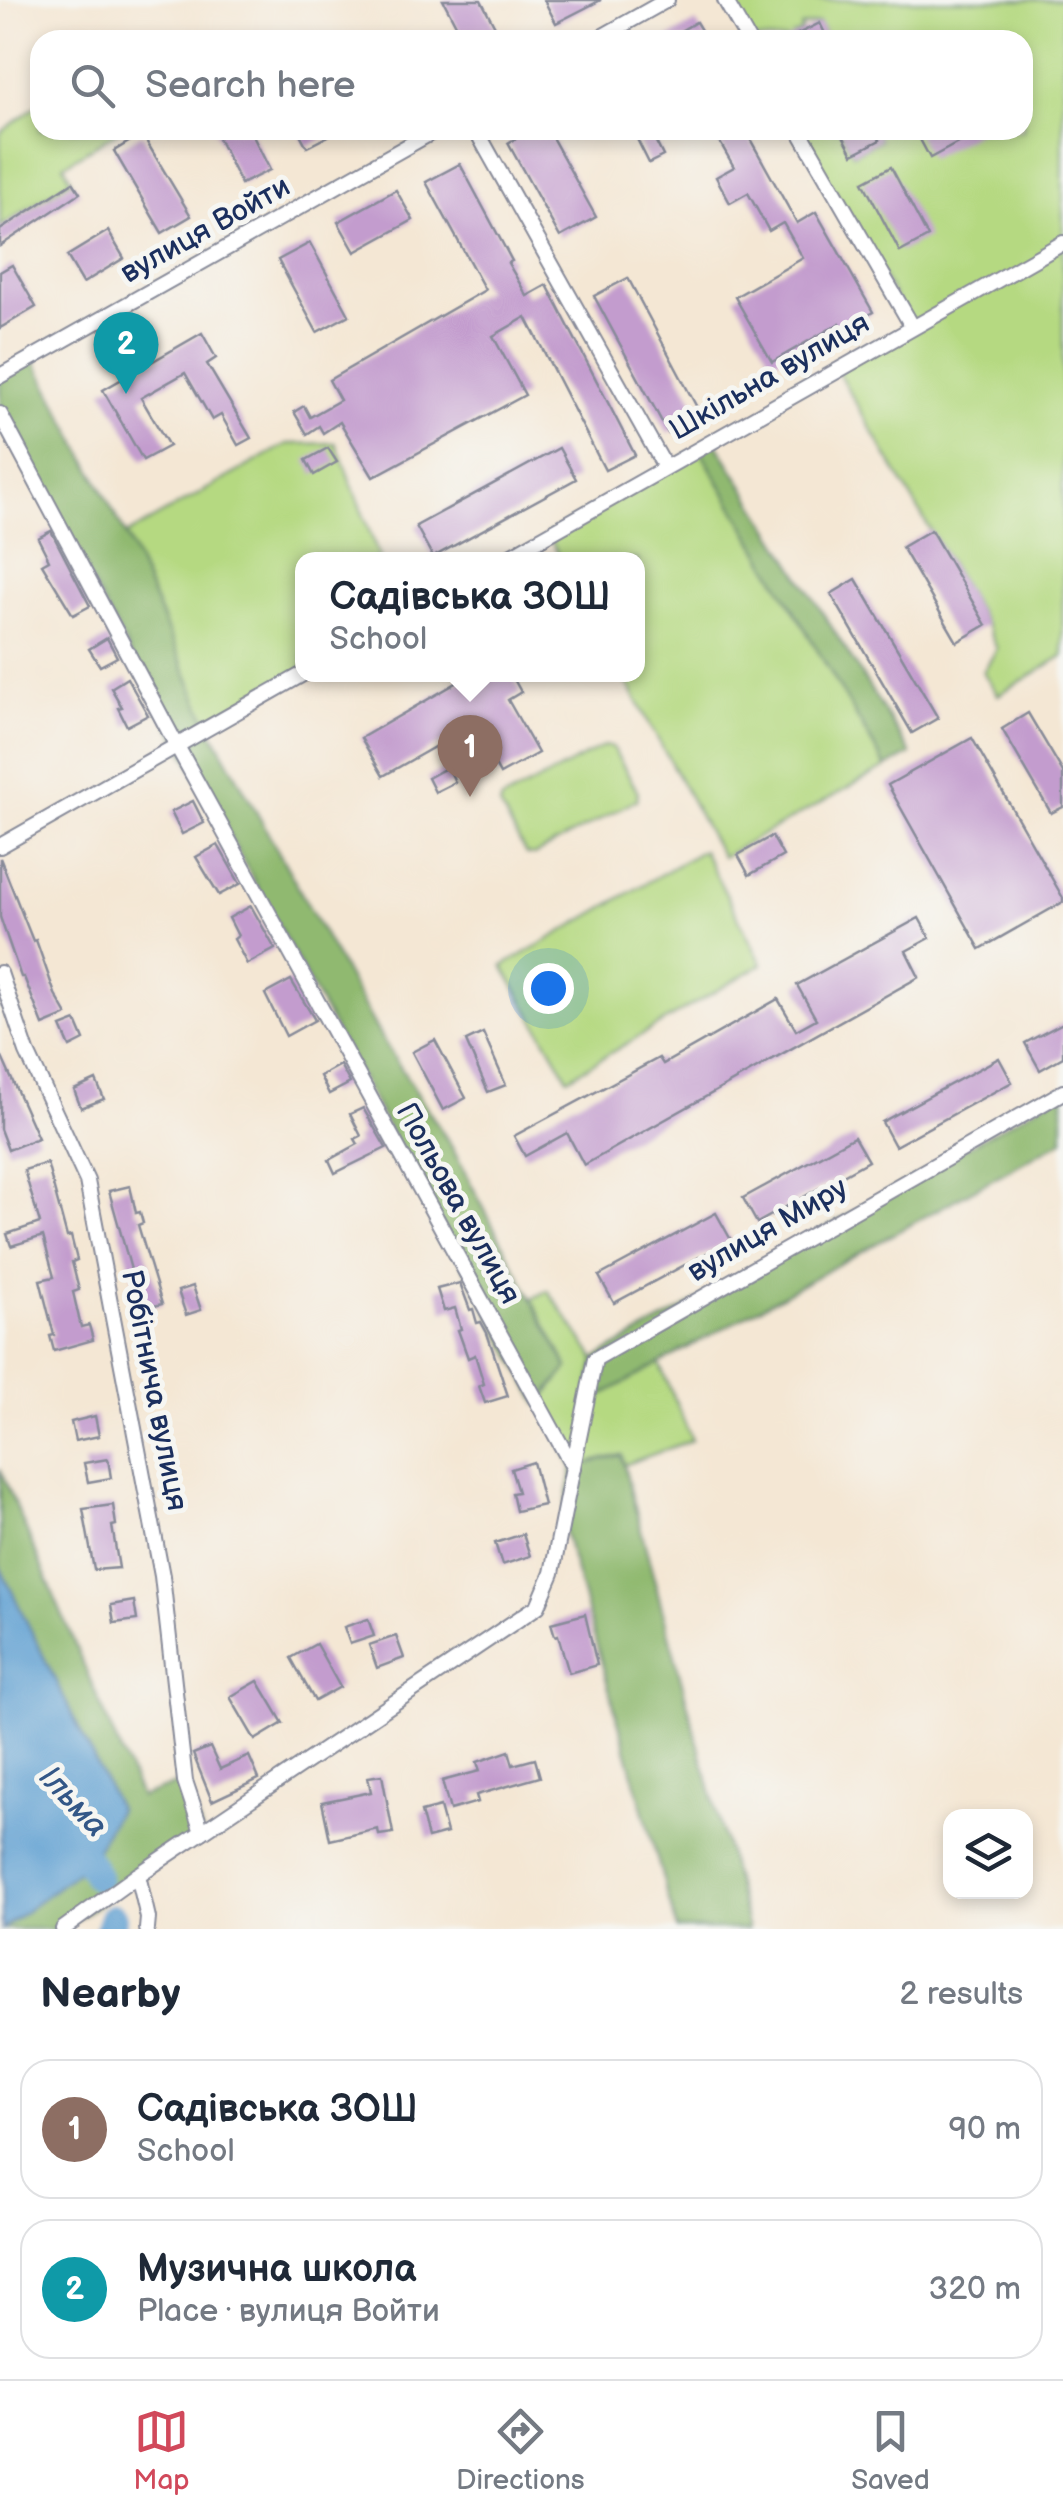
<!DOCTYPE html>
<meta charset="utf-8">
<style>
:root{--surface:#fff;--page:#f6f6f7;--text:#1f2937;--muted:#747a83;--line:#e0e1e3;--accent:#d1495b}
body{margin:0;font-family:"Balsamiq Sans",sans-serif;background:var(--page);color:var(--text)}
.controls{position:absolute;right:30px;bottom:30px;display:grid;overflow:hidden;border-radius:20px;box-shadow:0 5px 15px #0003}
.controls button{width:90px;height:90px;display:grid;place-items:center;padding:0;border:0;border-bottom:2px solid var(--line);background:var(--surface);color:var(--text);font:50px sans-serif}
.you{position:absolute;left:548px;top:988px;width:35px;height:35px;margin:-25px;border:8px solid #fff;border-radius:50%;background:#1a73e8;box-shadow:0 0 0 15px #1a73e833}
.badge{display:grid;place-items:center;width:65px;height:65px;border-radius:50%;background:var(--accent);color:#fff;font-size:32px;font-weight:700}
.pin{position:absolute;translate:-50% -82px;filter:drop-shadow(0 2px 5px #0008)}
.pin::after{content:'';position:absolute;top:52px;width:35px;height:30px;background:inherit;clip-path:polygon(0 0,100% 0,50% 100%)}
.popup{position:absolute;left:295px;top:552px;width:350px;height:130px;box-sizing:border-box;display:grid;place-content:center;border-radius:20px;background:var(--surface);filter:drop-shadow(0 2px 8px #0005);font-size:32px;white-space:nowrap;color:var(--muted)}
.popup b{font-size:38px;color:var(--text)}
.popup::after{content:'';position:absolute;left:50%;top:100%;margin-left:-20px;border:20px solid transparent;border-top-color:var(--surface)}
.list{margin:0;padding:0;list-style:none}
h2{display:flex;justify-content:space-between;align-items:center;height:130px;margin:0;padding:0 40px;font-size:42px}
h2 small{font-size:32px;font-weight:400;color:var(--muted)}
.list li{display:grid;grid-template-columns:65px 1fr auto;gap:30px;align-items:center;box-sizing:border-box;height:140px;margin:0 20px 20px;padding:0 20px;border:2px solid var(--line);border-radius:30px}
.list b{display:block;font-size:38px;white-space:nowrap}
.list p{margin:0;font-size:32px;white-space:nowrap;color:var(--muted)}
.list em{font-size:32px;font-style:normal;color:var(--muted)}
.icon{flex:none;width:55px;height:55px;fill:none;stroke:currentColor;stroke-width:2;stroke-linecap:round;stroke-linejoin:round}
.map{position:relative;flex:none;width:1063px;height:1929px;overflow:hidden}
.search{position:absolute;background:var(--surface);box-shadow:0 5px 15px #0003;left:30px;right:30px;top:30px;height:110px;display:flex;align-items:center;gap:25px;box-sizing:border-box;padding:0 35px;border-radius:30px;color:var(--muted);font-size:38px}
.sheet{height:450px;background:var(--surface)}
nav{display:flex;justify-content:space-around;align-items:center;box-sizing:border-box;height:140px;border-top:2px solid var(--line);background:var(--surface);font-size:28px;color:var(--muted)}
nav a{display:grid;justify-items:center;gap:5px}
nav .on{color:var(--accent)}
.map>svg:first-child{display:block}
</style>
<div class="map">
<svg width="1063" height="1929" viewBox="0 0 1063 1929">
<rect width="100%" height="100%" fill="#f6f6f2"/>
<filter id="ink" filterUnits="userSpaceOnUse"><feTurbulence type="fractalNoise" baseFrequency=".01" numOctaves="2"/><feDisplacementMap in="SourceGraphic" scale="20" xChannelSelector="R" yChannelSelector="G"/><feConvolveMatrix kernelMatrix="1 2 1 2 8 2 1 2 1" color-interpolation-filters="sRGB"/></filter>
<filter id="wash" filterUnits="userSpaceOnUse"><feTurbulence type="fractalNoise" baseFrequency=".0048" numOctaves="4" result="noise"/><feDisplacementMap in="SourceGraphic" scale="40" xChannelSelector="R" yChannelSelector="G"/><feGaussianBlur stdDeviation="2.25" result="paint"/><feColorMatrix in="noise" values="0 0 0 0 0 0 0 0 0 0 0 0 0 0 0 0 0 1.4 0 .05"/><feComposite in="paint" operator="in"/></filter>
<g filter="url(#wash)">
<rect width="100%" height="100%" fill="#f4e7d4"/>
<g fill="#b5d981" stroke="#688470" stroke-width="2.5">
<path d="M725 0H1063V656L998 695 983 672 997 649 986 625 836 369 912 327 799 130H840L853 154 880 140 875 130H1023V40H828L819 23 801 27 802 31 793 36 795 40H748Z"/>
<path d="M40 103V130H120L64 165 71 180 0 227V133Z"/>
<path d="M336 443 380 559 302 560 303 674 210 728 126 535 287 444Z"/>
<path d="M699 448 886 767 722 857 623 675 638 674V560L561 559 547 534Z"/>
<path d="M604 746 612 747 638 792 636 800 534 855 526 854 500 806 502 800Z"/>
<path d="M703 850 762 964 568 1078 503 966Z"/>
<path d="M548 1290 595 1359 586 1403 659 1363 692 1440 624 1465 622 1455 573 1467 541 1403 568 1367 532 1299Z"/>
</g>
<g fill="#90b96f" stroke="#567466" stroke-width="2.5">
<path d="M33 358 126 535 210 728 382 1039 450 1144 568 1368 538 1404 0 414V376Z"/>
<path d="M714 439 911 754 886 767 699 448Z"/>
<path d="M1063 1092V1140L586 1404 595 1359Z"/>
<path d="M621 1455 748 1929H677L562 1523 573 1467Z"/>
<path d="M0 1469 140 1797 185 1781 202 1832 63 1929H2L89 1863 118 1809 0 1567Z"/>
</g>
<path fill="#60a0d2" stroke="#3e6898" stroke-width="2.5" d="M0 1567 118 1809 89 1863 2 1929Z"/>
<g fill="none" stroke-linecap="round" stroke-linejoin="round">
<g stroke="#60a0d2" stroke-width="28">
<path d="M65 1838 89 1863 97 1877"/>
<path d="M109 1929 113 1918"/>
</g>
</g>
<g id="blocks">
<g fill="#c39cce">
<path d="M443 0H481L502 40H464Z"/>
<path d="M544 0H601L556 23Z"/>
<path d="M696 22 707 40H665Z"/>
<path d="M820 23 828 40H785L804 31Z"/>
<path d="M214 130H250L270 170 241 184Z"/>
<path d="M298 130H340L307 147Z"/>
<path d="M530 130H548L596 217 560 237 508 143Z"/>
<path d="M645 130H650L663 156 649 163 635 135Z"/>
<path d="M713 130H745L797 223 816 212 873 312 843 329 840 323 772 362 735 297 803 258 783 223 769 231 748 193 730 203 716 177 734 167Z"/>
<path d="M840 130H875L880 140 853 154Z"/>
<path d="M915 130H982L930 158Z"/>
<path d="M142 134 191 216 162 233 114 151Z"/>
<path d="M460 164 512 261 508 263 527 296 547 285 635 455 605 470 526 317 493 336 525 395 373 477 340 422 323 433 319 426 307 434 294 412 304 406 310 417 340 400 329 380 485 290 426 182Z"/>
<path d="M891 167 928 237 900 252 863 182Z"/>
<path d="M73 182 80 193 0 246V230Z"/>
<path d="M396 190 413 220 355 252 338 222Z"/>
<path d="M108 231 124 258 83 283 67 256Z"/>
<path d="M310 243 349 315 317 332 278 260Z"/>
<path d="M12 265 36 307 0 328V272Z"/>
<path d="M628 278 701 415 668 433 594 296Z"/>
<path d="M202 333 216 358 207 364 251 438 238 445 221 415 212 420 185 373 141 398 169 446 143 460 103 390Z"/>
<path d="M328 448 337 462 314 475 306 460Z"/>
<path d="M559 448 576 479 433 557 416 526Z"/>
<path d="M931 530 986 625 957 642 902 547Z"/>
<path d="M51 531 90 606 73 615 42 564 49 560 38 538Z"/>
<path d="M856 579 938 718 912 733 831 594Z"/>
<path d="M107 638 117 657 100 666 89 649Z"/>
<path d="M472 674H511L521 692 508 700 538 753 500 774 473 725 383 776 361 738Z"/>
<path d="M127 678 148 715 127 726 118 708 122 707 111 688Z"/>
<path d="M1028 713 1063 772V807L1051 813 1002 729Z"/>
<path d="M972 738 1063 898V902L980 949 888 785Z"/>
<path d="M448 767 455 782 435 792 428 778Z"/>
<path d="M193 801 204 823 182 834 171 812Z"/>
<path d="M772 836 783 856 749 875 738 855Z"/>
<path d="M218 845 240 884 219 895 196 857Z"/>
<path d="M0 858 33 941 36 940 55 994 67 1015 43 1025 24 977H21L0 917Z"/>
<path d="M251 906 275 949 247 964 234 939 238 936 229 918Z"/>
<path d="M919 918 930 938 906 951 919 977 584 1165 567 1133 525 1156 514 1136 659 1058 663 1064 778 999 796 1030 816 1019 797 985Z"/>
<path d="M291 980 315 1020 286 1036 265 994Z"/>
<path d="M76 1021 84 1040 70 1047 61 1027Z"/>
<path d="M1063 1023V1057L1040 1070 1025 1043Z"/>
<path d="M483 1033 506 1085 488 1092 466 1041Z"/>
<path d="M435 1040 466 1098 443 1110 412 1052Z"/>
<path d="M0 1053 38 1138 8 1150 0 1129Z"/>
<path d="M999 1058 1012 1082 895 1146 882 1122Z"/>
<path d="M340 1065 350 1083 329 1094 320 1076Z"/>
<path d="M96 1080 104 1099 81 1108 74 1090Z"/>
<path d="M363 1108 386 1148 335 1173 329 1160 358 1144 355 1139 361 1136 350 1114Z"/>
<path d="M854 1137 868 1161 757 1223 743 1198Z"/>
<path d="M47 1163 67 1237 71 1236 77 1260 72 1262 79 1290 73 1292 81 1327 89 1325 93 1340 54 1351 50 1336 54 1335 40 1280 54 1277 43 1236 11 1246 7 1234 40 1223 24 1170Z"/>
<path d="M130 1186 136 1213 140 1212 143 1223 138 1225 162 1304 142 1309 109 1191Z"/>
<path d="M716 1213 731 1240 614 1303 599 1276Z"/>
<path d="M460 1283 470 1310 473 1309 477 1323 481 1322 487 1333 508 1396 485 1403 479 1386 484 1384 475 1355 468 1358 458 1330 461 1329 455 1308 444 1311 437 1289Z"/>
<path d="M193 1286 201 1310 186 1315 178 1291Z"/>
<path d="M95 1416 99 1436 75 1441 71 1422Z"/>
<path d="M108 1459 111 1478 88 1482 84 1463Z"/>
<path d="M533 1462 544 1505 516 1511 512 1493 518 1492 511 1469Z"/>
<path d="M113 1505 116 1525 112 1526 119 1568 94 1570 83 1509Z"/>
<path d="M523 1534 530 1556 502 1565 495 1543Z"/>
<path d="M134 1601 137 1620 114 1623 111 1605Z"/>
<path d="M585 1614 597 1665 569 1673 558 1635 555 1636 551 1623Z"/>
<path d="M368 1619 374 1636 350 1644 344 1627Z"/>
<path d="M396 1636 404 1658 377 1668 369 1645Z"/>
<path d="M316 1644 340 1687 315 1701 291 1658Z"/>
<path d="M258 1681 283 1723 255 1740 230 1697Z"/>
<path d="M210 1747 220 1769 249 1756 259 1779 212 1801 193 1754Z"/>
<path d="M509 1751 513 1765 535 1759 540 1777 476 1795 478 1802 450 1810 442 1781 480 1771 477 1762Z"/>
<path d="M382 1775 393 1833 379 1835 378 1829 330 1840 322 1802 371 1792 368 1777Z"/>
<path d="M440 1807 447 1833 428 1838 421 1812Z"/>
</g>
</g>
</g>
<g filter="url(#ink)">
<use href="#blocks" fill-opacity="0" stroke="#888b99" stroke-width="2.5"/>
<g fill="none" stroke-linecap="round" stroke-linejoin="round">
<g stroke="#888b99" stroke-width="18">
<g id="street">
<path d="M725 0 748 40"/>
<path d="M596 40 667 0"/>
<path d="M476 130 665 467"/>
<path d="M799 130 912 326"/>
<path d="M0 376 436 130"/>
<path d="M0 414 177 746 573 1467 552 1573 538 1606 138 1875 63 1929"/>
<path d="M503 560 1063 243"/>
<path d="M0 846 303 674"/>
<path d="M0 973 27 1052 87 1181 162 1576 185 1781 202 1832"/>
<path d="M573 1467 595 1359 1063 1092"/>
<path d="M138 1875 148 1918 147 1929"/>
</g>
</g>
<use href="#street" stroke="#fff" stroke-width="14"/>
</g>
</g>
<g text-anchor="middle" stroke-width="10" stroke-linejoin="round" paint-order="stroke">
<g font-size="30" fill="#1b2f5e" stroke="#f6f6f2">
<text transform="translate(205 229) rotate(-29)" y="10">вулиця Войти</text>
<text transform="translate(769 376) rotate(-30)" y="10">Шкільна вулиця</text>
<text transform="translate(459 1203) rotate(61)" y="10">Польова вулиця</text>
<text transform="translate(767 1229) rotate(-30)" y="10">вулиця Миру</text>
<text transform="translate(155 1390) rotate(79)" y="10">Робітнича вулиця</text>
</g>
<g font-size="32" font-style="italic" fill="#335787" stroke="#f6f6f2">
<text transform="translate(74 1801) rotate(47)" y="11">Ільма</text>
</g>
</g>
</svg>
<div class="controls">
<button><svg class="icon" aria-label="layers" viewBox="0 0 24 24"><path d="M12 4l9 5-9 5-9-5zM3 14l9 5 9-5"/></svg></button>
</div>
<div class="you"></div>
<div class="pin badge" style="left:470px;top:797px;background:#8d6e63">1</div>
<div class="popup"><b>Садівська ЗОШ</b>School</div>
<div class="pin badge" style="left:126px;top:394px;background:#0f9aa8">2</div>
<div class="search"><svg class="icon" aria-label="search" viewBox="0 0 24 24"><circle cx="10" cy="10" r="6"/><path d="M15 15l6 6"/></svg>Search here</div>
</div>
<section class="sheet">
<h2>Nearby<small>2 results</small></h2>
<ul class="list">
<li><span class="badge" style="background:#8d6e63">1</span><div><b>Садівська ЗОШ</b><p>School</p></div><em>90 m</em></li>
<li><span class="badge" style="background:#0f9aa8">2</span><div><b>Музична школа</b><p>Place · вулиця Войти</p></div><em>320 m</em></li>
</ul>
</section>
<nav>
<a class="on"><svg class="icon" aria-label="map" viewBox="0 0 24 24"><path d="M3 6l6-2 6 2 6-2v14l-6 2-6-2-6 2zM9 4v14M15 6v14"/></svg>Map</a>
<a><svg class="icon" aria-label="directions" viewBox="0 0 24 24"><path d="M12 3l9 9-9 9-9-9zM9 14v-3h6M13 9l2 2-2 2"/></svg>Directions</a>
<a><svg class="icon" aria-label="saved" viewBox="0 0 24 24"><path d="M7 4h10v16l-5-4-5 4z"/></svg>Saved</a>
</nav>
